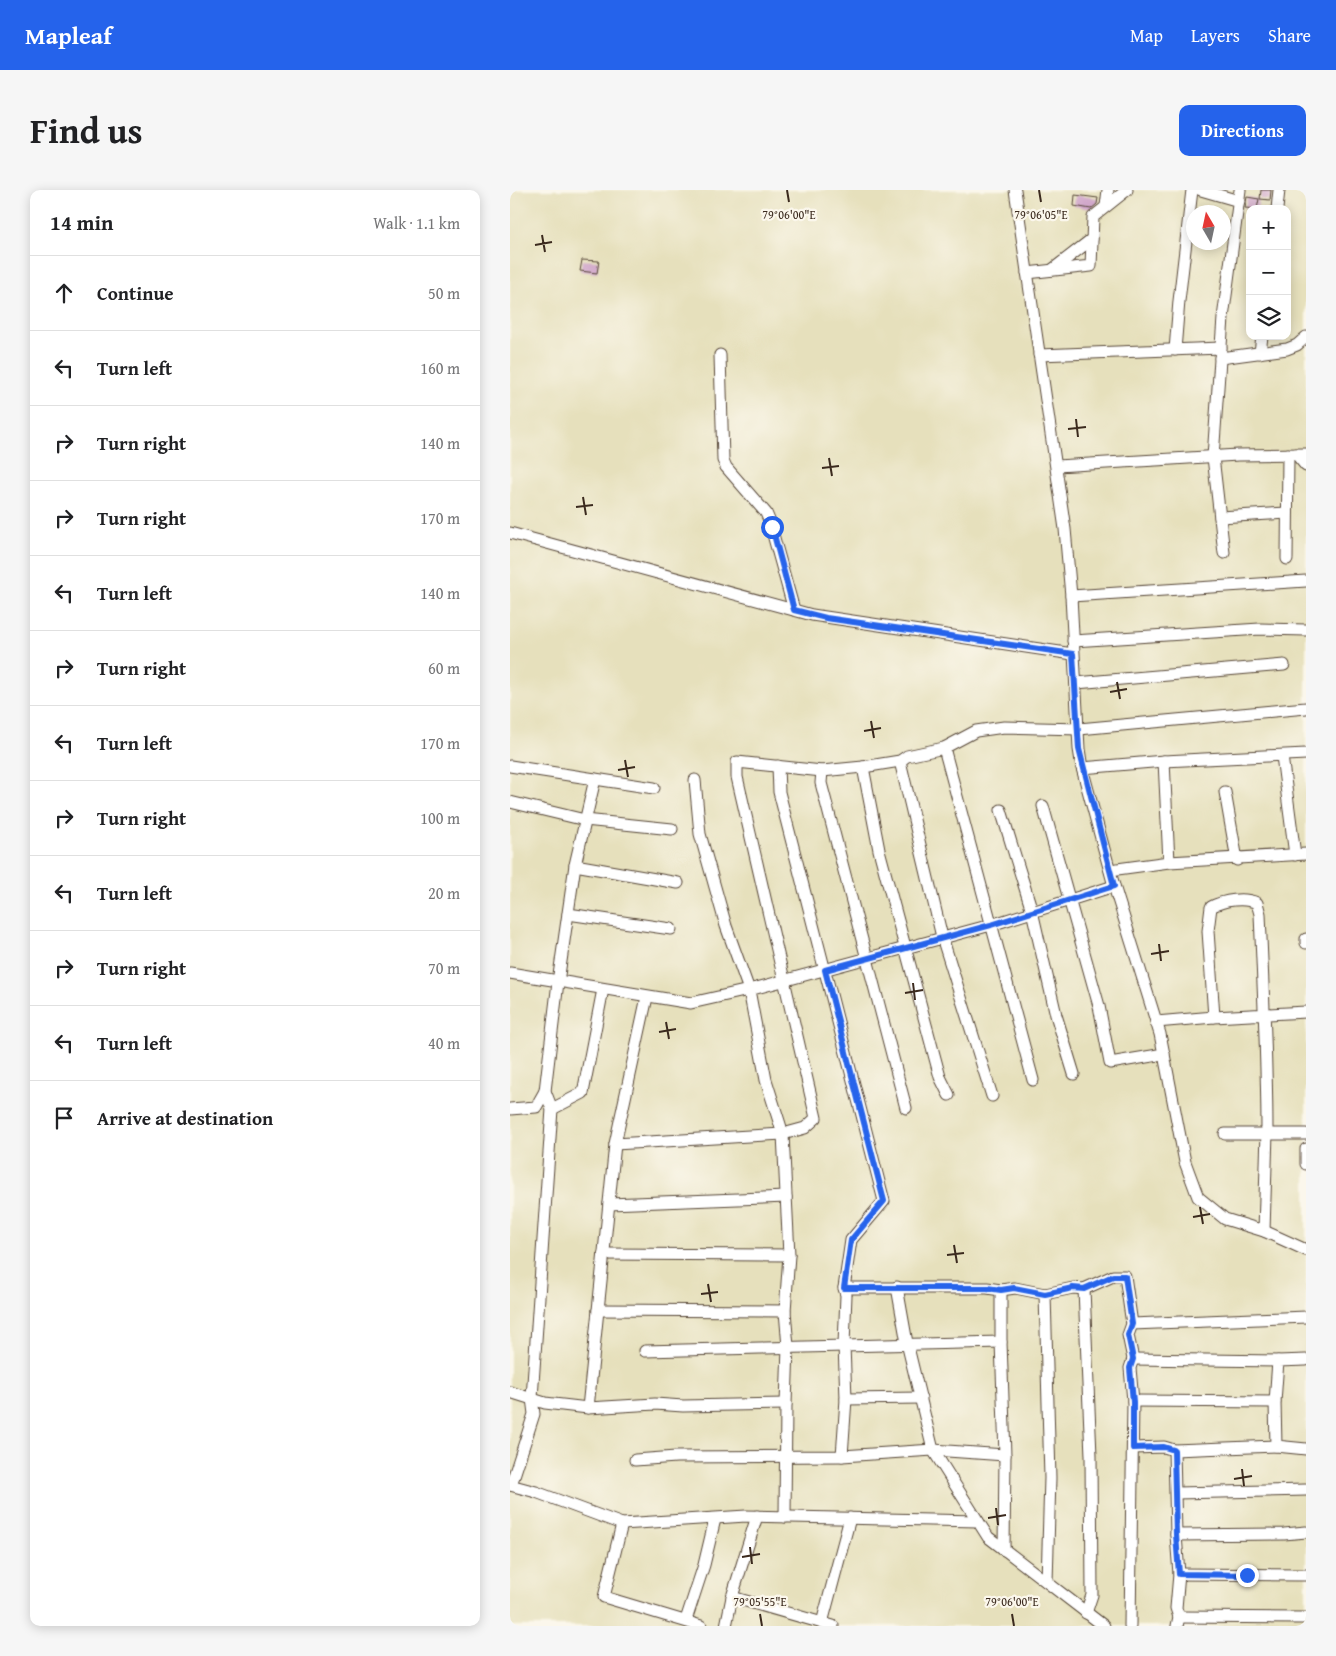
<!DOCTYPE html>
<meta charset="utf-8">
<style>
:root{--surface:#fff;--page:#f6f6f6;--text:#202124;--muted:#757577;--line:#e0e0e0;--accent:#2563eb}
body{margin:0;font-family:"Gentium Book Plus",serif;background:var(--page);color:var(--text)}
.controls{position:absolute;right:15px;top:15px;display:grid;overflow:hidden;border-radius:10px;box-shadow:0 2px 12px #0003}
.controls button{width:45px;height:45px;display:grid;place-items:center;padding:0;border:0;border-bottom:1px solid var(--line);background:var(--surface);color:var(--text);font:25px sans-serif}
.compass{position:absolute;left:676px;top:15px;width:45px;height:45px;border-radius:50%;background:var(--surface);box-shadow:0 2px 12px #0003;rotate:351deg}
.stop{position:absolute;width:15px;height:15px;margin:-11px;border:4px solid #2563eb;border-radius:50%;background:#fff}
.stop.end{background:#2563eb;border-color:#fff;box-shadow:0 1px 5px #0008}
.list{margin:0;padding:0;list-style:none}
h2{display:flex;justify-content:space-between;align-items:center;height:65px;margin:0;padding:0 20px;font-size:21px}
h2 small{font-size:16px;font-weight:400;color:var(--muted)}
.list li{display:grid;grid-template-columns:32px 1fr auto;gap:15px;align-items:center;box-sizing:border-box;height:75px;padding:0 20px;border-top:1px solid var(--line)}
.list b{display:block;font-size:19px;white-space:nowrap}
.list em{font-size:16px;font-style:normal;color:var(--muted)}
.icon{flex:none;width:28px;height:28px;fill:none;stroke:currentColor;stroke-width:2;stroke-linecap:round;stroke-linejoin:round}
.map{position:relative;flex:none;width:796px;height:1436px;overflow:hidden;border-radius:10px}
header{display:flex;align-items:center;gap:30px;box-sizing:border-box;height:70px;padding:0 25px;background:var(--accent);color:#fff}
header strong{font-size:24px}
nav{display:flex;gap:28px;margin-inline-start:auto;font-size:18px}
.intro{display:flex;align-items:center;justify-content:space-between;box-sizing:border-box;height:120px;padding:0 30px}
h1{margin:0;font-size:35px}
.button{padding:12px 22px;border-radius:10px;background:var(--accent);color:#fff;font-size:18px;font-weight:700}
main{display:flex;gap:30px;padding:0 30px}
aside{flex:1;background:var(--surface);border-radius:10px;box-shadow:0 2px 12px #0003}
.map>svg:first-child{display:block}
</style>
<header>
<strong>Mapleaf</strong>
<nav><a>Map</a><a>Layers</a><a>Share</a></nav>
</header>
<div class="intro"><h1>Find us</h1><a class="button">Directions</a></div>
<main>
<aside>
<h2>14 min<small>Walk · 1.1 km</small></h2>
<ul class="list">
<li><svg class="icon" aria-label="ahead" viewBox="0 0 24 24"><path d="M12 20V5M6 11l6-6 6 6"/></svg><div><b>Continue</b></div><em>50 m</em></li>
<li><svg class="icon" aria-label="left" viewBox="0 0 24 24"><path d="M17 20v-9H6M10 6l-5 5 5 5"/></svg><div><b>Turn left</b></div><em>160 m</em></li>
<li><svg class="icon" aria-label="right" viewBox="0 0 24 24"><path d="M7 20v-9h11M14 6l5 5-5 5"/></svg><div><b>Turn right</b></div><em>140 m</em></li>
<li><svg class="icon" aria-label="right" viewBox="0 0 24 24"><path d="M7 20v-9h11M14 6l5 5-5 5"/></svg><div><b>Turn right</b></div><em>170 m</em></li>
<li><svg class="icon" aria-label="left" viewBox="0 0 24 24"><path d="M17 20v-9H6M10 6l-5 5 5 5"/></svg><div><b>Turn left</b></div><em>140 m</em></li>
<li><svg class="icon" aria-label="right" viewBox="0 0 24 24"><path d="M7 20v-9h11M14 6l5 5-5 5"/></svg><div><b>Turn right</b></div><em>60 m</em></li>
<li><svg class="icon" aria-label="left" viewBox="0 0 24 24"><path d="M17 20v-9H6M10 6l-5 5 5 5"/></svg><div><b>Turn left</b></div><em>170 m</em></li>
<li><svg class="icon" aria-label="right" viewBox="0 0 24 24"><path d="M7 20v-9h11M14 6l5 5-5 5"/></svg><div><b>Turn right</b></div><em>100 m</em></li>
<li><svg class="icon" aria-label="left" viewBox="0 0 24 24"><path d="M17 20v-9H6M10 6l-5 5 5 5"/></svg><div><b>Turn left</b></div><em>20 m</em></li>
<li><svg class="icon" aria-label="right" viewBox="0 0 24 24"><path d="M7 20v-9h11M14 6l5 5-5 5"/></svg><div><b>Turn right</b></div><em>70 m</em></li>
<li><svg class="icon" aria-label="left" viewBox="0 0 24 24"><path d="M17 20v-9H6M10 6l-5 5 5 5"/></svg><div><b>Turn left</b></div><em>40 m</em></li>
<li><svg class="icon" aria-label="arrive" viewBox="0 0 24 24"><path d="M6 21V4h12l-3 4 3 4H6"/></svg><div><b>Arrive at destination</b></div></li>
</ul>
</aside>
<div class="map">
<svg width="796" height="1436" viewBox="0 0 796 1436">
<rect width="100%" height="100%" fill="#fbf7ec"/>
<filter id="ink" filterUnits="userSpaceOnUse"><feTurbulence type="fractalNoise" baseFrequency=".02" numOctaves="2"/><feDisplacementMap in="SourceGraphic" scale="10" xChannelSelector="R" yChannelSelector="G"/><feConvolveMatrix kernelMatrix="1 2 1 2 8 2 1 2 1" color-interpolation-filters="sRGB"/></filter>
<filter id="wash" filterUnits="userSpaceOnUse"><feTurbulence type="fractalNoise" baseFrequency=".0096" numOctaves="4" result="noise"/><feDisplacementMap in="SourceGraphic" scale="20" xChannelSelector="R" yChannelSelector="G"/><feGaussianBlur stdDeviation="1.12" result="paint"/><feColorMatrix in="noise" values="0 0 0 0 0 0 0 0 0 0 0 0 0 0 0 0 0 1.4 0 .05"/><feComposite in="paint" operator="in"/></filter>
<g filter="url(#wash)">
<rect width="100%" height="100%" fill="#e6e0bc"/>
<g id="blocks">
<g fill="#cfa4c9">
<path d="M751 0H761L760 10 750 9Z"/>
<path d="M565 5 588 8 587 14 581 19 564 16Z"/>
<path d="M737 7 749 9 747 19 735 18Z"/>
<path d="M72 70 89 71 87 83 70 81Z"/>
</g>
</g>
</g>
<g filter="url(#ink)">
<use href="#blocks" fill-opacity="0" stroke="#554536" stroke-width="1"/>
<g fill="none" stroke-linecap="round" stroke-linejoin="round">
<g stroke="#554536" stroke-width="13">
<g id="street">
<path d="M505 0 555 339 561 406 569 559 572 578 604 696 650 844 675 972 688 1007 715 1029 754 1041 796 1060"/>
<path d="M691 0 729 11"/>
<path d="M596 16 598 0"/>
<path d="M767 19 769 0"/>
<path d="M542 80 582 49"/>
<path d="M517 83 581 76 583 27 617 0"/>
<path d="M665 160 669 111 682 0"/>
<path d="M750 163 752 146"/>
<path d="M210 165 213 270 216 277 256 323 259 330 284 420"/>
<path d="M529 165 711 158"/>
<path d="M710 168 777 159 787 155 796 147"/>
<path d="M786 264 796 276"/>
<path d="M547 276 728 265 796 264"/>
<path d="M710 327 777 323"/>
<path d="M0 343 302 425 563 464"/>
<path d="M714 363 703 267 713 128 730 0"/>
<path d="M777 369 778 264"/>
<path d="M561 406 796 391"/>
<path d="M563 451 750 439 796 440"/>
<path d="M566 493 774 475"/>
<path d="M434 558 523 890"/>
<path d="M772 566 785 665"/>
<path d="M390 571 432 747 482 906"/>
<path d="M0 576 144 598"/>
<path d="M268 576 269 602 374 1011 341 1050 334 1098H477L491 1100 505 1098 535 1104 563 1098 574 1099 603 1086H615L622 1134 618 1145 623 1169 620 1178 623 1211 620 1436"/>
<path d="M353 577 369 660 430 887 439 905"/>
<path d="M572 578 654 571 796 564"/>
<path d="M312 581 311 593 396 918"/>
<path d="M185 590 190 644 216 736 239 800 256 890 273 944 279 1065 275 1121 278 1157 276 1214 275 1327"/>
<path d="M715 602 727 670"/>
<path d="M0 612 75 630 162 639"/>
<path d="M533 616 589 816 600 873 654 864"/>
<path d="M491 620 522 721 546 825 564 884"/>
<path d="M659 672 796 664"/>
<path d="M65 675 168 693"/>
<path d="M600 680 659 672 654 571"/>
<path d="M58 724 161 739"/>
<path d="M796 749V753"/>
<path d="M0 783 181 813 239 800 481 735 604 696"/>
<path d="M137 807 105 954 273 944 295 938 306 928 227 587V572L312 581 353 577 390 571 397 566 434 558 466 541 494 537 569 539 796 518"/>
<path d="M646 832 704 827"/>
<path d="M0 919 26 917 35 901"/>
<path d="M42 919 73 903 93 799"/>
<path d="M715 944H796"/>
<path d="M796 959V974"/>
<path d="M99 1014 276 1007"/>
<path d="M754 1041C755 1008 756 975 757 942 757 869 753 797 750 724L747 713C734 707 714 710 701 717L698 741 704 827 796 822"/>
<path d="M94 1064 279 1065"/>
<path d="M387 1097 397 1153 423 1260 478 1347 594 1436"/>
<path d="M574 1099 581 1266 582 1405 576 1423"/>
<path d="M491 1100V1152L495 1265 494 1360"/>
<path d="M535 1104 540 1288 537 1392"/>
<path d="M88 1120 275 1121"/>
<path d="M622 1134 796 1127"/>
<path d="M135 1161 491 1152"/>
<path d="M623 1169 768 1171"/>
<path d="M796 1170 768 1171 765 1212 766 1256 796 1259"/>
<path d="M0 1202 35 1213 78 1218 145 1214 173 1216 276 1214"/>
<path d="M336 1209 411 1208"/>
<path d="M623 1211 765 1212"/>
<path d="M78 1218 105 954"/>
<path d="M623 1258 654 1257 664 1260 766 1256"/>
<path d="M664 1260 666 1345 669 1384 666 1418 669 1427 667 1436"/>
<path d="M332 1266 336 1209 334 1155 336 1105 334 1098"/>
<path d="M125 1270 166 1267 332 1266 423 1260 495 1265"/>
<path d="M0 1295 26 1302 112 1334 236 1326 468 1331"/>
<path d="M1 1295 24 1224 22 1208 42 919 35 901 48 792 65 675 85 589"/>
<path d="M666 1303 796 1300"/>
<path d="M112 1334 94 1407 191 1436"/>
<path d="M666 1345 774 1344 796 1342"/>
<path d="M669 1384 796 1385"/>
<path d="M222 1407 323 1436"/>
<path d="M669 1427 796 1428"/>
<path d="M176 1430 194 1375 205 1329"/>
<path d="M312 1433 340 1328"/>
<path d="M216 1436 222 1407 247 1326"/>
</g>
</g>
<use href="#street" stroke="#fff" stroke-width="11"/>
</g>
</g>
<g fill="none" stroke-linecap="round" stroke-linejoin="round" filter="url(#ink)">
<path stroke="#2563eb" stroke-width="6" d="M262 337 284 420 316 428 563 464 569 559 604 696 481 735 315 780 374 1011 341 1050 334 1098H477L491 1100 504 1098 535 1104 563 1098 574 1099 603 1086H615L622 1134 618 1145 623 1169 620 1178 623 1212V1258L654 1257 664 1260 666 1345 669 1384 737 1385"/>
</g>
<path fill="none" stroke="#3b2a1e" stroke-width="2" d="M277 0 279 12M529 0 531 12M32 45 35 62M25 55 42 52M566 229 568 247M558 239 576 237M319 268 322 286M312 278 329 276M73 307 76 325M66 317 83 315M607 492 610 509M600 502 617 499M361 531 364 548M354 541 371 538M115 570 118 587M108 580 125 577M649 754 651 771M641 764 659 761M403 793 405 810M395 803 413 800M156 832 159 849M149 842 166 839M690 1017 693 1034M683 1027 700 1024M444 1055 447 1073M437 1065 454 1063M198 1094 201 1112M191 1104 208 1102M732 1279 734 1296M724 1289 742 1286M486 1318 488 1335M478 1328 496 1325M240 1357 242 1374M232 1367 250 1364M250 1424 252 1436M502 1424 504 1436"/>
<g font-size="12" text-anchor="middle" fill="#3b2a1e" stroke="#fbf7ec" stroke-width="4.5" stroke-linejoin="round" paint-order="stroke">
<text x="279" y="29">79°06'00"E</text>
<text x="531" y="29">79°06'05"E</text>
<text x="250" y="1416">79°05'55"E</text>
<text x="502" y="1416">79°06'00"E</text>
</g>
</svg>
<div class="controls">
<button>+</button>
<button>−</button>
<button><svg class="icon" aria-label="layers" viewBox="0 0 24 24"><path d="M12 4l9 5-9 5-9-5zM3 14l9 5 9-5"/></svg></button>
</div>
<svg class="compass" viewBox="-18 -18 36 36"><path d="M0-13l5 13h-10z" fill="#e53935"/><path d="M0 13l5-13h-10z" fill="#757577"/></svg>
<div class="stop" style="left:262px;top:337px"></div>
<div class="stop end" style="left:737px;top:1385px"></div>
</div>
</main>
